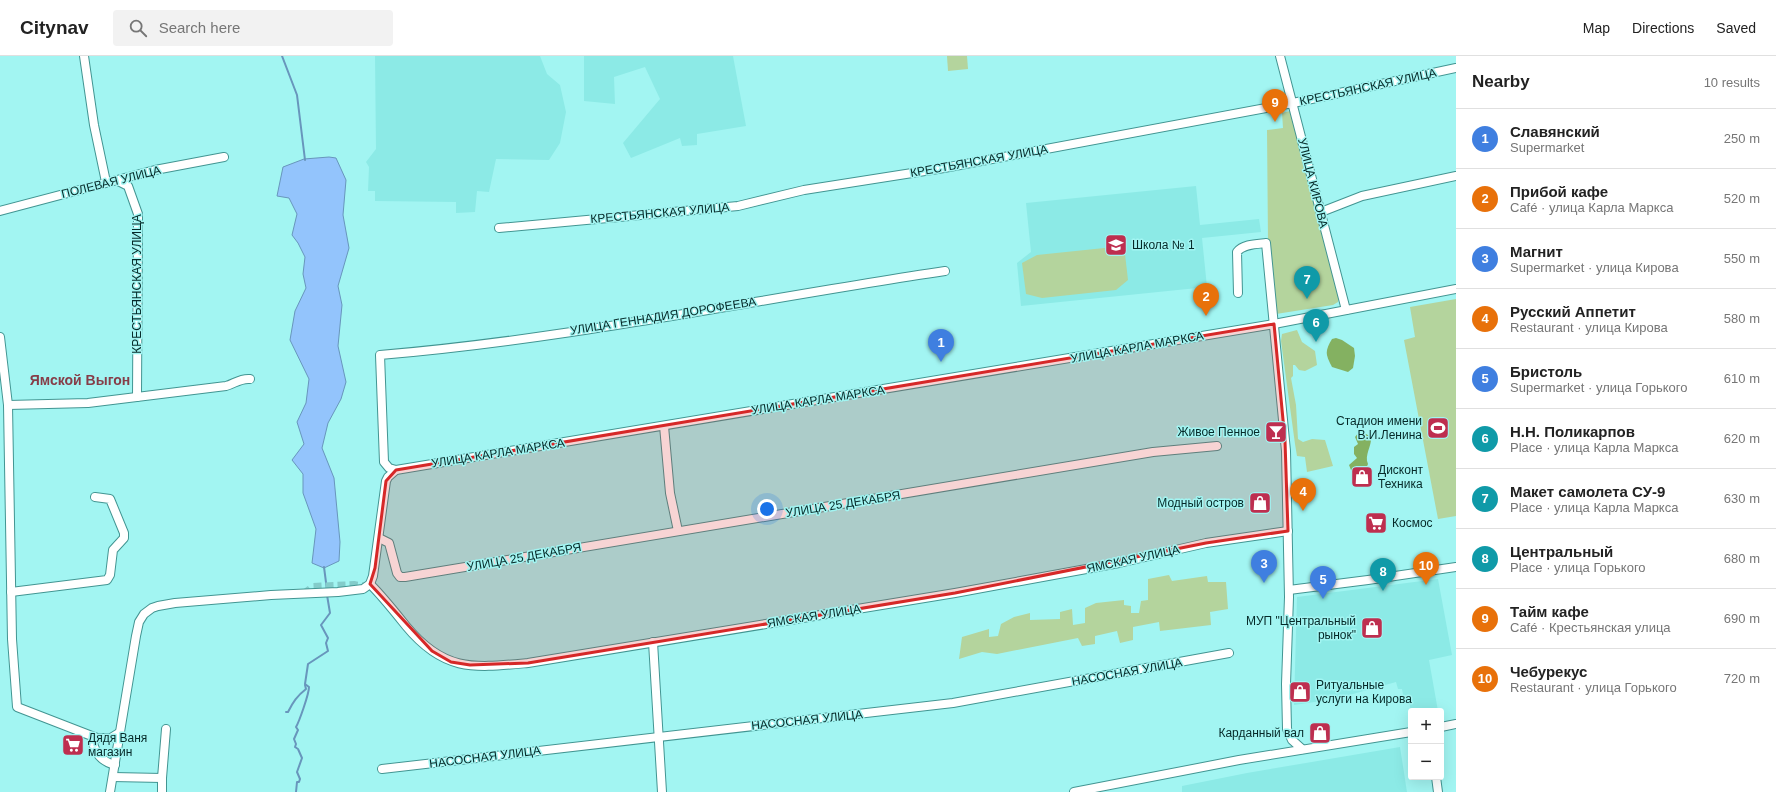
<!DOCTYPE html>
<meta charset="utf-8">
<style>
:root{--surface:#fff;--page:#f2f2f2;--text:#222;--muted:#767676;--line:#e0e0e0;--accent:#0f766e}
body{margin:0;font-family:Arial,sans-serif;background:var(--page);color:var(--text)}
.controls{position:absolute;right:12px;bottom:12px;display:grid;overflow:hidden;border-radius:4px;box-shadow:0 4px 16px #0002}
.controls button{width:36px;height:36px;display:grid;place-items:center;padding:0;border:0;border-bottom:1px solid var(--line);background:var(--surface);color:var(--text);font:20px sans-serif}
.you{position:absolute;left:767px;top:453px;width:14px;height:14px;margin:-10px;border:3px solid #fff;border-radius:50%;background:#1a73e8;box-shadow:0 0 0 6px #1a73e833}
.badge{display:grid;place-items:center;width:26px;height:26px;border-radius:50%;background:var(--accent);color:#fff;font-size:13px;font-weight:700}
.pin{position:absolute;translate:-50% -33px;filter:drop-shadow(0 1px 2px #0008)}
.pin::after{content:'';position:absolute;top:21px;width:14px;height:12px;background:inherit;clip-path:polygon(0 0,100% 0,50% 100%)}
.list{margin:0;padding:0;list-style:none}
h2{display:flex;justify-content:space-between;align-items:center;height:52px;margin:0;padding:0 16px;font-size:17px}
h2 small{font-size:13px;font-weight:400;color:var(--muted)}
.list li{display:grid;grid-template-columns:26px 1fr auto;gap:12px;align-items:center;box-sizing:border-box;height:60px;padding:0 16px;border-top:1px solid var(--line)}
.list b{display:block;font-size:15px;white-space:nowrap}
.list p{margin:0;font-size:13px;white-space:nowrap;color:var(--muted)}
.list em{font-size:13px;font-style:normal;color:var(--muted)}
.icon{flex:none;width:22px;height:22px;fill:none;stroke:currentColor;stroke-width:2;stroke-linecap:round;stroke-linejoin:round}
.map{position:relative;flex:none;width:1456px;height:736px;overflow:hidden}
header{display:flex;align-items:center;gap:24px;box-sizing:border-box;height:56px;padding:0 20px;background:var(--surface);border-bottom:1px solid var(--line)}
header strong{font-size:19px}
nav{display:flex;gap:22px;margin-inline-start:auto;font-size:14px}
.search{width:280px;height:36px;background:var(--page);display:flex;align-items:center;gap:10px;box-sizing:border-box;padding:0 14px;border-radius:4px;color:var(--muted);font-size:15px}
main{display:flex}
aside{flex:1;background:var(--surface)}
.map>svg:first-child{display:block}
</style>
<header>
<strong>Citynav</strong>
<div class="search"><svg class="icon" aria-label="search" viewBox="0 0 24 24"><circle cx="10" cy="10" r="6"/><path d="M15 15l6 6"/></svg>Search here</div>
<nav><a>Map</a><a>Directions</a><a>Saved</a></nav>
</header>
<main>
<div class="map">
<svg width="1456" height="736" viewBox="0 0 1456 736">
<rect width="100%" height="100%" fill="#a2f5f2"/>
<g fill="#8ceae6">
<path d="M375 0H540L547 18 560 29 566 56 560 87 549 104 496 103 489 136 477 135 475 156 456 157V146L375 145V135H368L369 111 366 106 376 93Z"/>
<path d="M584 0H733L746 70 697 78V89L682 90 680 82 631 102 623 87 660 43 645 11 614 21 615 48 584 45Z"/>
<path d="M1196 130 1200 169 1259 163 1261 176 1202 182 1207 231 1021 250 1017 207 1031 196 1026 147Z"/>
<path d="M1438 523 1452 599 1429 604 1438 655H1411V659L1409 643 1404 644 1402 633H1398L1396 626 1335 643 1294 649 1297 541Z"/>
<path d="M1400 691 1407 736H1182V730L1247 717Z"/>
</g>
<g fill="#b4d49d">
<path d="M947 0H967L968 13 948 15Z"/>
<path d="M1290 55 1339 240 1338 246 1333 249 1276 258 1268 186 1267 74 1283 72 1282 57Z"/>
<path d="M1114 191 1125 198 1128 224 1116 234 1042 242 1026 238 1022 207 1037 199Z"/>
<path d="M1456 243V460L1438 463 1404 284 1415 281 1410 251Z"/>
<path d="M1297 274 1302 286 1315 295 1317 309 1305 315 1299 314 1295 309H1293V320L1291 322 1296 349 1298 383 1303 386 1312 383 1325 384 1333 410 1307 416 1305 401 1297 400 1295 388 1281 285 1282 278Z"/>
<path d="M1169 519 1172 525 1207 520 1208 526H1226L1228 553 1210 556 1211 569 1160 575 1159 566 1133 571V584L1120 587 1117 575 1095 580V588L1082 590 1078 582 997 598 982 596 959 603 962 581 989 573V581L998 580 1001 568 1014 561 1030 557V564L1060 563V556L1072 553 1073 569 1085 567V552L1096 547 1124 544V549L1131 550V557H1139L1141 545 1148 544V523Z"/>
</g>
<g fill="#84b161">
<path d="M1336 282 1342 284 1354 292 1355 300 1353 312 1348 316 1332 311C1325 298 1325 295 1332 283Z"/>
<path d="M1359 376 1366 378 1371 381C1372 390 1364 399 1368 408L1365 415 1357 417 1351 414 1349 409 1357 402 1354 398V391L1358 388 1355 381Z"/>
</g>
<path fill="#93c4fc" stroke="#6896bc" d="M329 101 336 102 346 124 343 159 349 192 338 230 342 249 338 290 346 326 341 343 328 367 322 392 334 422 340 486 339 505 324 512 312 507 316 473 303 437V418L292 404 304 388 297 366 306 347 309 323 290 284 295 255 306 232 303 218 305 201 298 187 292 179 297 158 289 142 277 140 283 111 304 103Z"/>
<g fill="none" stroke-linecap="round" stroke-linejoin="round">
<g stroke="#6896bc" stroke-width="2">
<path d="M282 0 297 39 305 104"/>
<path d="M324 511 327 534"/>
<path d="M286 656H288C293 646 297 640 306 633L305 629"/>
<path d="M296 736 297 726H299L300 723 297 716 302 702 298 693 295 691 296 688 294 683 298 674 296 671C299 666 309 638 309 631L305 628 308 608 328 595 326 587 328 582 321 569 330 557 327 539"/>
</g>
<path stroke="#83ccca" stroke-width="8" stroke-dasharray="8 4" stroke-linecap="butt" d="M304 538 313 531 354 529 366 531"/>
<g stroke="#429592" stroke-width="10">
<g id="minor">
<path d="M84 0 94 69 106 126"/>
<path d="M1280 0 1346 254"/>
<path d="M116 124 128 130 138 158 137 341"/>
<path d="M0 155 155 114 224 101"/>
<path d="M1321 156 1362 140 1456 120"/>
<path d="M499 172 738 150 804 134 944 112 1293 47 1456 12"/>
<path d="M1238 237 1237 196C1243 188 1257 188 1266 187L1286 395 1289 541 1286 628 1287 673 1292 684 1302 693"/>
<path d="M0 281 8 349 12 583 17 651 97 682H111L119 677"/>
<path d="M8 349 88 347 226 330C234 328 240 322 250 323"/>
<path d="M664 370 670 437 678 475"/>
<path d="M396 414 389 412 384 406 380 299C570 283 757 243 945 215"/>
<path d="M379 482 389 487 397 517 400 521H405L1153 396 1217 390"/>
<path d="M370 528C383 541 394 555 406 570 444 616 473 612 528 607L955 537 1119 507 1206 487 1288 475"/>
<path d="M1289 534 1368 524 1456 511"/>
<path d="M11 536 107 524 110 519 113 494 124 482V477L110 443 95 441"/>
<path d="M653 586 662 736"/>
<path d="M1441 671 1456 668"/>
<path d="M92 680C93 695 100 705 115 709"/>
<path d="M382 713 953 647 1229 597"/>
<path d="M113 721 162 722 166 673"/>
<path d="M1436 721 1438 736"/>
<path d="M110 736 136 580 139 566 144 558 152 552 158 550 175 547 271 539 338 536 363 533 370 528 373 520 386 425 388 421 396 414 1274 268 1456 233"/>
<path d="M162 736V722"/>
<path d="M1074 736 1239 704 1411 676"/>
</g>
</g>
<use href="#minor" stroke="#fff" stroke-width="8"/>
</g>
<path fill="#d62828" fill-opacity="0.2" stroke="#d62828" stroke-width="3" stroke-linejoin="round" d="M1274 268 1285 385 1288 475 1206 487 955 537 528 607 470 609 451 606 432 595 370 528 375 512 386 425 396 414Z"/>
<defs>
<g id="school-square" transform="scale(1.15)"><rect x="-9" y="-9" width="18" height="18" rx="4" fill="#be2e4f" stroke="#a2f5f2"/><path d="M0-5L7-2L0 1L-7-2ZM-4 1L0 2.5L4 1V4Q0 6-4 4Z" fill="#fff"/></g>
<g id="stadium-square" transform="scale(1.15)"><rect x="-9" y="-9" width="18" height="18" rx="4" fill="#be2e4f" stroke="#a2f5f2"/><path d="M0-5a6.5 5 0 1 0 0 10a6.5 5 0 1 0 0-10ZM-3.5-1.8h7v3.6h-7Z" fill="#fff"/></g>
<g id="bar-square" transform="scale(1.15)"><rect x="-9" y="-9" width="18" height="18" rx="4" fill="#be2e4f" stroke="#a2f5f2"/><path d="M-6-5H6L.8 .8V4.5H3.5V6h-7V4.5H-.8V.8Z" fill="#fff"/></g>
<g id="shop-square" transform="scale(1.15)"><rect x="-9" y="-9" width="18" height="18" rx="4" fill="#be2e4f" stroke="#a2f5f2"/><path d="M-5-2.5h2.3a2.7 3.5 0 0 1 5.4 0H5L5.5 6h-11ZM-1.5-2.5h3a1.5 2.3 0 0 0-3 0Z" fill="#fff"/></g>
<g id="supermarket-square" transform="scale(1.15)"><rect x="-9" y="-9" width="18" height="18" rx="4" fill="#be2e4f" stroke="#a2f5f2"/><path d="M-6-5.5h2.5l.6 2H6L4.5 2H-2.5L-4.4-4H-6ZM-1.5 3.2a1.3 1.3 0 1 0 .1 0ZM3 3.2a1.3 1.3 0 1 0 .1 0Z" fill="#fff"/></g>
</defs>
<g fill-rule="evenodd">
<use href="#school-square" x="1116" y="189"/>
<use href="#stadium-square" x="1438" y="372"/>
<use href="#bar-square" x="1276" y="376"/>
<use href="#shop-square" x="1362" y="421"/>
<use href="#shop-square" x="1260" y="447"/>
<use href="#supermarket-square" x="1376" y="467"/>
<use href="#shop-square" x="1372" y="572"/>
<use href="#shop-square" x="1300" y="636"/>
<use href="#shop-square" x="1320" y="677"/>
<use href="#supermarket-square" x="73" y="689"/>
</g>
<g text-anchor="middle" stroke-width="3" stroke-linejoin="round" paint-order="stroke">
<g font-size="12" fill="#052928" stroke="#a2f5f2">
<text transform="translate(1368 31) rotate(-12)" y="4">КРЕСТЬЯНСКАЯ УЛИЦА</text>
<text transform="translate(979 105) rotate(-10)" y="4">КРЕСТЬЯНСКАЯ УЛИЦА</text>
<text transform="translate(111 126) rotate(-14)" y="4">ПОЛЕВАЯ УЛИЦА</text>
<text transform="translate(1313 127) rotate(76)" y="4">УЛИЦА КИРОВА</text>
<text transform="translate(660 157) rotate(-5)" y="4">КРЕСТЬЯНСКАЯ УЛИЦА</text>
<text transform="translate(137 228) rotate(-90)" y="4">КРЕСТЬЯНСКАЯ УЛИЦА</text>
<text transform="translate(663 260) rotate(-9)" y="4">УЛИЦА ГЕННАДИЯ ДОРОФЕЕВА</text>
<text transform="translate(1137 291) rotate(-10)" y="4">УЛИЦА КАРЛА МАРКСА</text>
<text transform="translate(818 344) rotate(-9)" y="4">УЛИЦА КАРЛА МАРКСА</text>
<text transform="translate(498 397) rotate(-9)" y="4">УЛИЦА КАРЛА МАРКСА</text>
<text transform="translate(843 448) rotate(-9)" y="4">УЛИЦА 25 ДЕКАБРЯ</text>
<text transform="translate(524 501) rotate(-10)" y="4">УЛИЦА 25 ДЕКАБРЯ</text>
<text transform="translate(1133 503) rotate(-12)" y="4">ЯМСКАЯ УЛИЦА</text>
<text transform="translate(814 560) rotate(-9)" y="4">ЯМСКАЯ УЛИЦА</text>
<text transform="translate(1127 616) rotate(-10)" y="4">НАСОСНАЯ УЛИЦА</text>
<text transform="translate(807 664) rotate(-6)" y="4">НАСОСНАЯ УЛИЦА</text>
<text transform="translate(485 701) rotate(-7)" y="4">НАСОСНАЯ УЛИЦА</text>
</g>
<g font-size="12" fill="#052928" stroke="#a2f5f2" text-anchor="start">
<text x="1132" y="193">Школа № 1</text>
<text x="1422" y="369" text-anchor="end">Стадион имени<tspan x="1422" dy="14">В.И.Ленина</tspan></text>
<text x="1260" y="380" text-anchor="end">Живое Пенное</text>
<text x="1378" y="418">Дисконт<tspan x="1378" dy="14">Техника</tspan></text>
<text x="1244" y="451" text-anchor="end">Модный остров</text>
<text x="1392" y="471">Космос</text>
<text x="1356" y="569" text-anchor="end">МУП "Центральный<tspan x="1356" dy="14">рынок"</tspan></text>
<text x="1316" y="633">Ритуальные<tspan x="1316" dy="14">услуги на Кирова</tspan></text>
<text x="1304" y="681" text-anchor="end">Карданный вал</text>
<text x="88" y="686">Дядя Ваня<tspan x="88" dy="14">магазин</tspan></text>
</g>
<g font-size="14" font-weight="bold" fill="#863d48" stroke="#a2f5f2">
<text x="80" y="329">Ямской Выгон</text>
</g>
</g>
</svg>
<div class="controls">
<button>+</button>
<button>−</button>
</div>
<div class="you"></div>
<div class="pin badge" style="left:941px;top:306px;background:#3f7fe0">1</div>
<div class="pin badge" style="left:1206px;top:260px;background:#e8710a">2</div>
<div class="pin badge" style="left:1264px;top:527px;background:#3f7fe0">3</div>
<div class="pin badge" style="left:1303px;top:455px;background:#e8710a">4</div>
<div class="pin badge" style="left:1323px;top:543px;background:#3f7fe0">5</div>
<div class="pin badge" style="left:1316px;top:286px;background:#0f9aa8">6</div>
<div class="pin badge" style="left:1307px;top:243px;background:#0f9aa8">7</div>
<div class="pin badge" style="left:1383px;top:535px;background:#0f9aa8">8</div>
<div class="pin badge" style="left:1275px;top:66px;background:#e8710a">9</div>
<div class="pin badge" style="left:1426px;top:529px;background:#e8710a">10</div>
</div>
<aside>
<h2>Nearby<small>10 results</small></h2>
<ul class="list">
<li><span class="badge" style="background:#3f7fe0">1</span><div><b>Славянский</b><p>Supermarket</p></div><em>250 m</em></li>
<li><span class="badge" style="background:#e8710a">2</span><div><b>Прибой кафе</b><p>Café · улица Карла Маркса</p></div><em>520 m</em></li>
<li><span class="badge" style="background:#3f7fe0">3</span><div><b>Магнит</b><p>Supermarket · улица Кирова</p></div><em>550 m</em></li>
<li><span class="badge" style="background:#e8710a">4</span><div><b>Русский Аппетит</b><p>Restaurant · улица Кирова</p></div><em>580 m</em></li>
<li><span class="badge" style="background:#3f7fe0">5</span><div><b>Бристоль</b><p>Supermarket · улица Горького</p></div><em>610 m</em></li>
<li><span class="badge" style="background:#0f9aa8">6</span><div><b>Н.Н. Поликарпов</b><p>Place · улица Карла Маркса</p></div><em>620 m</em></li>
<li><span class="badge" style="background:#0f9aa8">7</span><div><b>Макет самолета СУ-9</b><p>Place · улица Карла Маркса</p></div><em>630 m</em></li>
<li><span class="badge" style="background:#0f9aa8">8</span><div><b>Центральный</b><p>Place · улица Горького</p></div><em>680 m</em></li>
<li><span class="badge" style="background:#e8710a">9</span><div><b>Тайм кафе</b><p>Café · Крестьянская улица</p></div><em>690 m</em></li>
<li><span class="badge" style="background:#e8710a">10</span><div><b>Чебурекус</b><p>Restaurant · улица Горького</p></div><em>720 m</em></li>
</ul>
</aside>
</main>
